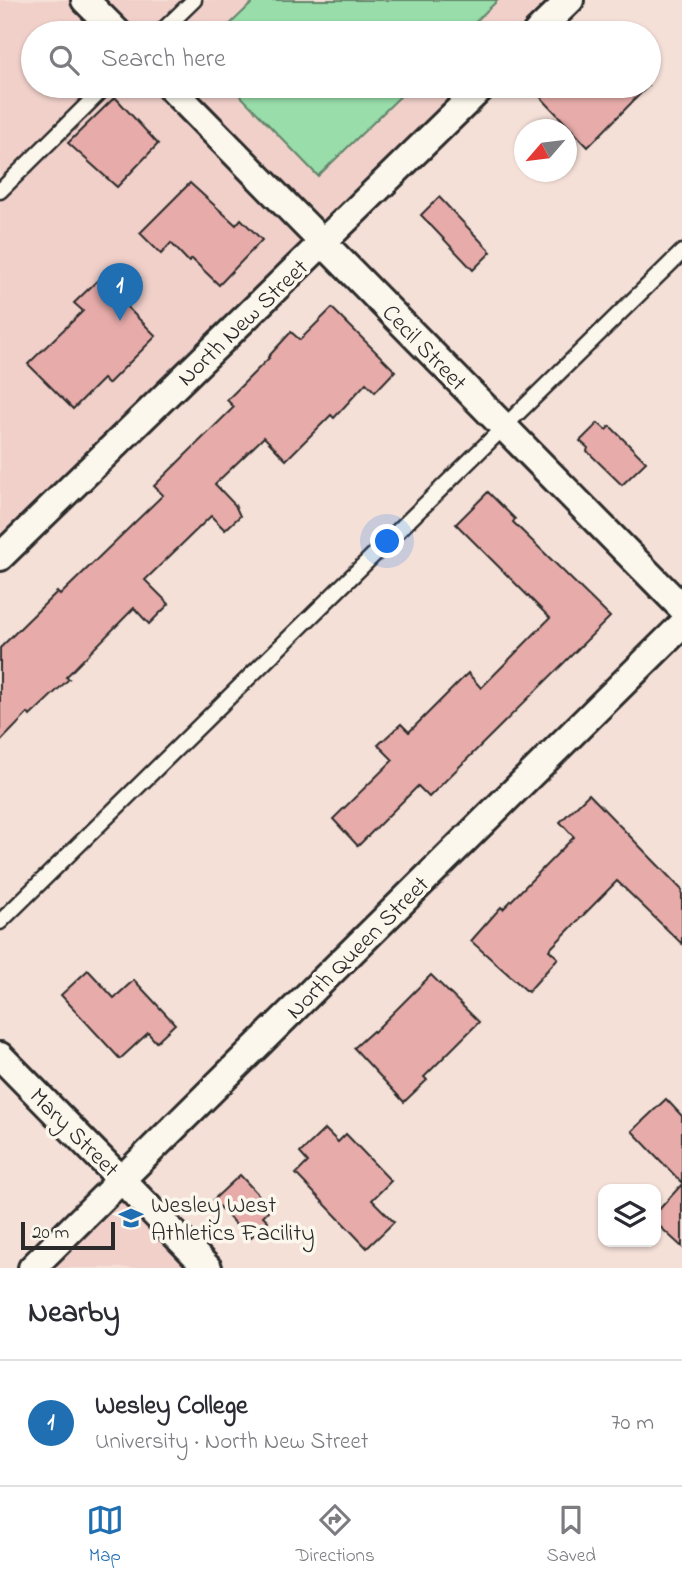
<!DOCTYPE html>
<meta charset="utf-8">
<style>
:root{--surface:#fff;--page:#f7f7f7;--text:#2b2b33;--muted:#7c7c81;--line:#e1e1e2;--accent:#1f6fb2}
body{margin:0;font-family:"Indie Flower",sans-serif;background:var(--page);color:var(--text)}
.controls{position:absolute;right:21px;bottom:21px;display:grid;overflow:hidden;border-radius:14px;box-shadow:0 2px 5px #0004}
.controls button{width:63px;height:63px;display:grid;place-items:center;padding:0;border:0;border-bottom:2px solid var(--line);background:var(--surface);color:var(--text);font:35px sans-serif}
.compass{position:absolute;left:514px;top:119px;width:63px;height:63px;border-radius:50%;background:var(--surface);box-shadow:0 2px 5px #0004;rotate:242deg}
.scale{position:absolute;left:21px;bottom:18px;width:94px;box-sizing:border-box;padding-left:7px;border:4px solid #2b2b2b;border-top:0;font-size:19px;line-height:24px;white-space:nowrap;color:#2b2b2b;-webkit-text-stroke:5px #fbf7ec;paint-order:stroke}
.you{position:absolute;left:388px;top:542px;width:24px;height:24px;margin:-18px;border:5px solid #fff;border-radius:50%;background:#1a73e8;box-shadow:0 0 0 10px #1a73e833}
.badge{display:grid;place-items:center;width:46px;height:46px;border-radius:50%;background:var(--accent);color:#fff;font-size:23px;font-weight:700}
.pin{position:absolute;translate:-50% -58px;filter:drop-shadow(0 2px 4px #0008)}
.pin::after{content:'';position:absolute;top:37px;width:24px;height:21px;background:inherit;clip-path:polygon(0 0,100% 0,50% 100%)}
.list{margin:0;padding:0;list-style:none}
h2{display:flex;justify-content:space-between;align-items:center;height:91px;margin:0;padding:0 28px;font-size:30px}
h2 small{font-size:23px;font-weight:400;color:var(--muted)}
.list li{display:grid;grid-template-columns:46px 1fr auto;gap:21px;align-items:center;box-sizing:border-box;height:126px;padding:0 28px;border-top:2px solid var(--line)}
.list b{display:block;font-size:26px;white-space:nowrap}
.list p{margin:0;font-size:23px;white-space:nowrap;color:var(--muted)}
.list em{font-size:23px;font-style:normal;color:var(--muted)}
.icon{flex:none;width:38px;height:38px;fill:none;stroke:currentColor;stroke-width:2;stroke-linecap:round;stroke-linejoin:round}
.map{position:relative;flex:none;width:682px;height:1268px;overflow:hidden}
.search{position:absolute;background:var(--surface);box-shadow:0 2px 5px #0004;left:21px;right:21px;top:21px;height:77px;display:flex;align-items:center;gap:18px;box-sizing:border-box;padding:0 24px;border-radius:38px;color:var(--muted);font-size:26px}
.sheet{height:217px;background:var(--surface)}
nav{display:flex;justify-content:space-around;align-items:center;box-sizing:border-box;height:98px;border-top:2px solid var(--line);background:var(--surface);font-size:19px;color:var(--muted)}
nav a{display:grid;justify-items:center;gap:4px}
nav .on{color:var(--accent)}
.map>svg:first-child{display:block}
</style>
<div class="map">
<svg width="682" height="1268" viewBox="0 0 682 1268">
<rect width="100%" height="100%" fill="#f5e0d8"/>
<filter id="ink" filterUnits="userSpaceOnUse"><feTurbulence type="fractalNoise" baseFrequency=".0143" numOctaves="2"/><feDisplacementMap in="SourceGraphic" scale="14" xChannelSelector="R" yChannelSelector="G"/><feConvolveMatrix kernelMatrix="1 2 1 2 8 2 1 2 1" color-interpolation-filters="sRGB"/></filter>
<g filter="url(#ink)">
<g fill="#f1d0ca">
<path d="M0 0H569L535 33H33V86H481L0 556Z"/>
<path d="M133 1169 227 1268H30Z"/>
</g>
<g fill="#98ddaa" stroke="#62846a" stroke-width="2">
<path d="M255 0H498L464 33H221Z"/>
<path d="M231 86H411L318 176Z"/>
</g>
<g fill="#e7acaa" stroke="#2b2b2b" stroke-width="2">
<path d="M530 86H648L588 147Z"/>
<path d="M115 97 158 144 117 187 68 143Z"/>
<path d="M190 183 236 225 241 219 262 240 219 285 192 259 189 262 171 243 161 254 140 233Z"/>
<path d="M439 197 491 252 473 270 421 215Z"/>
<path d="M99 279 156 336 108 384 103 379 73 409 28 364 83 311 74 303Z"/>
<path d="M332 308 395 371 375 392 366 383 334 418 331 415 286 460 264 437 215 484 235 505 240 516 225 530 211 516 145 580 169 604 149 624 134 608 66 677 69 679 30 716 28 713 0 742V648L57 592 60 595 163 495 154 486 234 407 227 400 269 358 268 357 291 332 300 340Z"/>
<path d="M598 423 606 430 610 426 646 462 622 485 587 451 588 448 580 441Z"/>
<path d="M488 492 515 519 513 522 610 617 429 797 418 786 358 846 333 819 393 760 378 745 401 724 409 732 468 673 481 688 550 618 456 524Z"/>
<path d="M589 794 682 890V944L617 881 549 950 558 958 528 992 471 941 501 907 503 909 574 837 560 822Z"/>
<path d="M88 970 114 998 134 980 175 1024 156 1042 148 1033 120 1059 61 995Z"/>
<path d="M431 975 479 1022 424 1077 427 1080 404 1102 354 1048 373 1031 374 1032Z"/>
<path d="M666 1099 682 1116V1183L632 1131Z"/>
<path d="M325 1129 338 1142 346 1134 391 1181 372 1200 394 1222 367 1248 296 1174 308 1162 300 1153Z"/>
<path d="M240 1175 271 1208 263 1216 268 1221 249 1239 213 1200Z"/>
<path d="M682 1184V1247L656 1223V1213Z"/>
</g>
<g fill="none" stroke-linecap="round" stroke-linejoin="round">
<g stroke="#2b2b2b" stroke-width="19">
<g id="service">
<path d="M160 33 194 0"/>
<path d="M0 191 106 86"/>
<path d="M0 922 682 252"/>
</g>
</g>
<g stroke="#2b2b2b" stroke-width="32">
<g id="minor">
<path d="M85 0 118 33"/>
<path d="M536 33 570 0"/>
<path d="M169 86 682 608"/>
<path d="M0 557 483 86"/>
<path d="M0 1056 208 1268"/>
<path d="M32 1268 682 625"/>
</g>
</g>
<use href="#service" stroke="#fbf7ec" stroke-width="14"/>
<use href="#minor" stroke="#fbf7ec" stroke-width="26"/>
</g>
</g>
<defs>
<g id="university-bare" transform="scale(1.89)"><path d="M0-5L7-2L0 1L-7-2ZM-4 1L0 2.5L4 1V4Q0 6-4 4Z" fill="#1f6fb2" stroke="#fbf7ec" stroke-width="2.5" paint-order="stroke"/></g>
</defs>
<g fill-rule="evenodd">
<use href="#university-bare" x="131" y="1218"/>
</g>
<g text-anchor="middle" stroke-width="7" stroke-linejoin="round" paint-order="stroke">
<g font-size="24" fill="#2b2b2b" stroke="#fbf7ec">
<text transform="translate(242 322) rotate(-44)" y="8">North New Street</text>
<text transform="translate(425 347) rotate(46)" y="8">Cecil Street</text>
<text transform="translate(357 947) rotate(-45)" y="8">North Queen Street</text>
<text transform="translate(75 1132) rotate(45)" y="8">Mary Street</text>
</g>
<g font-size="24" fill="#2b2b2b" stroke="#fbf7ec" text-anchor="start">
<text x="151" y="1212">Wesley West<tspan x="151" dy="28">Athletics Facility</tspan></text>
</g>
</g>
</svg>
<div class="controls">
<button><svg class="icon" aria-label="layers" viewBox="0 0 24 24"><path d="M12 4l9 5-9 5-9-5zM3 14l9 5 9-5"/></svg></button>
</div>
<svg class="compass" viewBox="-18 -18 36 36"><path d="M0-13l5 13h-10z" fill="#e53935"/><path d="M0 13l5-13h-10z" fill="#7c7c81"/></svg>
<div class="scale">20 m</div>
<div class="you"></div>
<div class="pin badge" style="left:120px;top:321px">1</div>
<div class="search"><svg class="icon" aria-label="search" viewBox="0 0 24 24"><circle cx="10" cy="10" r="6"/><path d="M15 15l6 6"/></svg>Search here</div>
</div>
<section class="sheet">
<h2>Nearby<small></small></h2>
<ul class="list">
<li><span class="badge">1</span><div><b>Wesley College</b><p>University · North New Street</p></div><em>70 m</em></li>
</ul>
</section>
<nav>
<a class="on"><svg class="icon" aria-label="map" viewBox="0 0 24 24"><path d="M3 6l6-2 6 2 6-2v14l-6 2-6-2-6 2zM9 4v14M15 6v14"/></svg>Map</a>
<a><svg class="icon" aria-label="directions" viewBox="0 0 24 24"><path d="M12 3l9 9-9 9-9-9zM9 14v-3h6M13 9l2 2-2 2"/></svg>Directions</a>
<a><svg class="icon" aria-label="saved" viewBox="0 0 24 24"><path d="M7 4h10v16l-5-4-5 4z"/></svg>Saved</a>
</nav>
